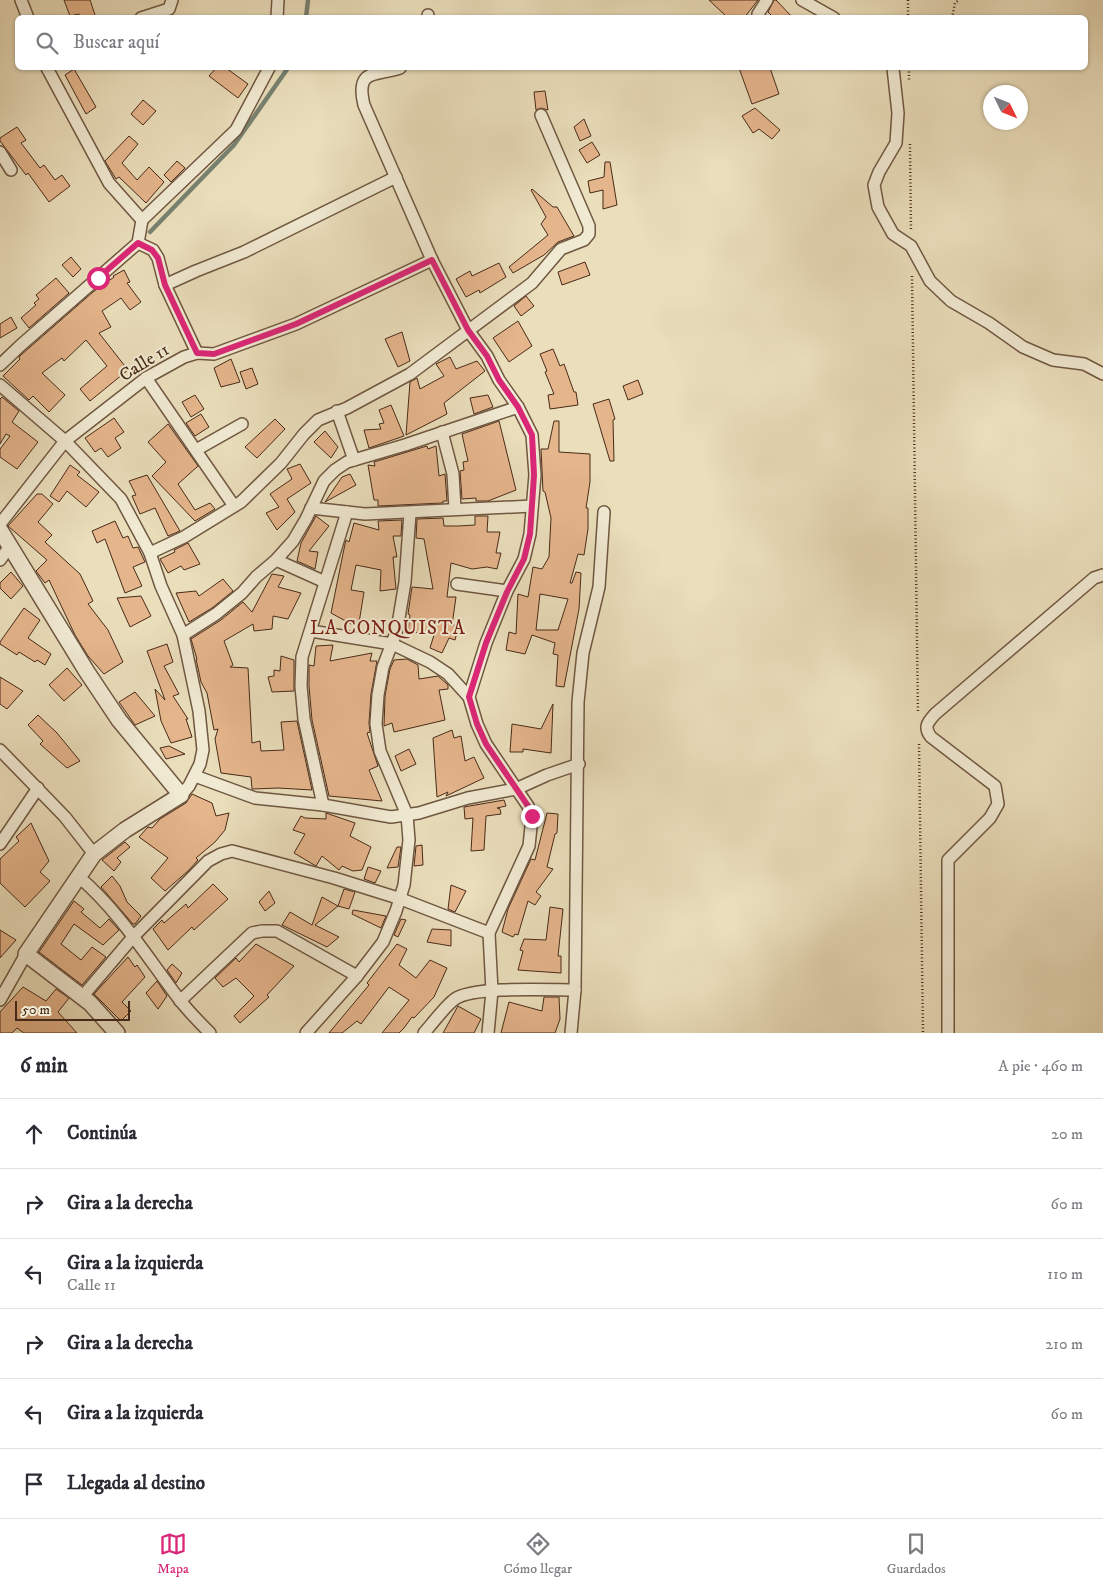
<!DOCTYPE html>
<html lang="es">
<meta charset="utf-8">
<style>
:root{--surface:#fff;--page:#f7f7f7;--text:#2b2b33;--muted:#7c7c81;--line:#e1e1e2;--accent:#db2777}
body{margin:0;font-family:"IM FELL DW Pica",serif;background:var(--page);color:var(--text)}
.compass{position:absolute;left:983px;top:85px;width:45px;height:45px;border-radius:50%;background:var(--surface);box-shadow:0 1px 4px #0004;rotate:133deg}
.scale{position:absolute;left:15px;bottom:12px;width:115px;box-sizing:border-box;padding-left:5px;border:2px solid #482a18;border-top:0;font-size:14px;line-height:18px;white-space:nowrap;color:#482a18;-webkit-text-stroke:4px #f1ead3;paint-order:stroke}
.stop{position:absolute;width:15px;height:15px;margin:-11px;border:4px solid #db2777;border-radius:50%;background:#fff}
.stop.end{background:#db2777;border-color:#fff;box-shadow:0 1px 5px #0008}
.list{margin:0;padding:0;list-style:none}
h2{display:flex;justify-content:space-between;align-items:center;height:65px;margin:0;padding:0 20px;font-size:21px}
h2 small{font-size:16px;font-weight:400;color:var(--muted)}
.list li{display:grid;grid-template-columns:32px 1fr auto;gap:15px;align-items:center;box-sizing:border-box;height:70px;padding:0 20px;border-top:1px solid var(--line)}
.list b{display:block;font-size:19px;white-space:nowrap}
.list p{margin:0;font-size:16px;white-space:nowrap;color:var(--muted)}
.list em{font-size:16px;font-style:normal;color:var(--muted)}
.icon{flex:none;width:28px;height:28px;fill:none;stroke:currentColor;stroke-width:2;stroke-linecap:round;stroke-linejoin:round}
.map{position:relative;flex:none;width:1103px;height:1033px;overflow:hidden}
.search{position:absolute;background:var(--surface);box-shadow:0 1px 4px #0004;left:15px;right:15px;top:15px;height:55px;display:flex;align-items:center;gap:12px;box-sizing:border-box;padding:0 18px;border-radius:8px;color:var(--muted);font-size:19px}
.sheet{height:485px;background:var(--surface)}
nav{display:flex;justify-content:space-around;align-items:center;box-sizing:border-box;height:70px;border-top:1px solid var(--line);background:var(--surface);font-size:14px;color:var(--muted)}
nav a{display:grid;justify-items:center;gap:2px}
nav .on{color:var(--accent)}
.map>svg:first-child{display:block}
</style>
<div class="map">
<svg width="1103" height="1033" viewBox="0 0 1103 1033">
<rect width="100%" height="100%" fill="#eadebb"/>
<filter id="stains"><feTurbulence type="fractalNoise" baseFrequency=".004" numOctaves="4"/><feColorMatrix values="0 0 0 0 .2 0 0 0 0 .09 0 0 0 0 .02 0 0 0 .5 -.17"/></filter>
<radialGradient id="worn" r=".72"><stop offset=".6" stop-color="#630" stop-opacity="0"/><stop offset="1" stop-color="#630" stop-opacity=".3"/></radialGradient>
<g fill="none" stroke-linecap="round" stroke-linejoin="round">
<g stroke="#788271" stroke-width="4.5">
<path d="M306 18 308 0"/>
<path d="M150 232 234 145 288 68"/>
</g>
</g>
<g fill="#e5b58c" stroke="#482a18" fill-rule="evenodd">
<path d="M64 0H90L96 18H80L79 14 70 16Z"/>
<path d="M709 0H758L744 18H728Z"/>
<path d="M774 0H776L793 18H774L768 12Z"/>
<path d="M216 68H226L248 84 238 98 209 76Z"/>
<path d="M739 68H770L779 94 752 104Z"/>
<path d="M74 69 96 107 86 114 65 75Z"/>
<path d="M545 91 548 110 541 108 536 110 534 92Z"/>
<path d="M143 100 156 111 143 125 131 114Z"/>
<path d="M755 108 780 130 772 139 759 129 753 133 742 116Z"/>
<path d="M584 119 591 136 580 141 574 127Z"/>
<path d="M17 127 26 140 21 143 40 168 44 165 55 180 62 175 70 186 49 202 28 173 26 175 0 141V138Z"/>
<path d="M129 136 138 144 122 163 137 180 149 167 164 182 146 203 119 177 116 179 105 161Z"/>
<path d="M592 142 600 155 587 163 579 150Z"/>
<path d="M177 161 185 168 171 182 164 175Z"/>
<path d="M605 162H610L617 205 603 209V190L590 193 588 181 604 177Z"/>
<path d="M532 189 553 207H557L574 236 558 242 544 255 513 273 509 267 548 235 541 224 546 217 531 190Z"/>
<path d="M71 257 81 269 73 277 62 265Z"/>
<path d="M585 262 590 275 562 285 558 272Z"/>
<path d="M499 263 506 277 480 293 479 290 466 297 456 279 470 271 472 276Z"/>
<path d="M124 270 130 282 127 283 141 302 130 310 121 298 102 311 111 327 99 333 128 370 90 401 80 389 107 366 86 340 64 361 62 358 42 373 65 395 49 412 33 396 29 400 3 376 20 359 19 357 21 355 93 292 114 277 113 276Z"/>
<path d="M56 278 69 293 29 328 21 318 36 305 34 303 39 299 36 295Z"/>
<path d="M526 296 534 306 521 316 514 306Z"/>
<path d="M11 317 17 328 0 338V324Z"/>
<path d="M518 321 532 346 509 362 493 338Z"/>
<path d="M402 332 410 361 398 367 385 339Z"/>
<path d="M553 349 560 366 564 364 574 392H576L578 405 550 409 548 395 554 394 545 372 547 371 540 354Z"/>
<path d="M450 357 456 369 477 361 485 371 444 403 447 414 406 435 410 382 417 378 420 389 444 376 436 364Z"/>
<path d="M231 359 240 382 221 387 214 368Z"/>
<path d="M252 368 258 384 246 389 240 372Z"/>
<path d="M638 380 643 394 628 400 623 386Z"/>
<path d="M195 395 204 409 191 417 182 402Z"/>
<path d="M488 395 493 407 474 414 470 398Z"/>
<path d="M2 397 19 411 12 422 38 442 17 469 0 457V449L10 436 6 434 0 444V399Z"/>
<path d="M609 399 615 419 613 420 614 461H610L593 404Z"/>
<path d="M391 405 404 436 369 448 364 430 381 429 379 424 384 423 379 410Z"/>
<path d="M201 414 209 427 195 436 186 423Z"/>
<path d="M114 418 124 432 115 438 121 448 108 457 101 448 95 452 85 438Z"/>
<path d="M275 419 285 429 257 458 245 447Z"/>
<path d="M499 421 516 490 488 501H476V498L462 499 460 471 464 470 463 462 468 461 462 434Z"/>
<path d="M554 421H559V452L590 454V482L586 508H588V529L584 555 578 554 570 583H572L576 572 581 573 579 609 564 687 556 686 558 655 553 654 555 643 532 635 525 654 506 650 509 632 516 634 518 594 528 597 533 567 542 569 549 557 551 518 545 492 543 491 541 449H548ZM540 594 568 599 558 630H536Z"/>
<path d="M168 424 198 466 178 484 195 510 210 503 215 509 195 521 152 476 166 462 148 442Z"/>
<path d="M325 431 338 447 331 458 314 442Z"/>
<path d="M427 446 428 449 436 446 439 476 445 474 447 501H443V503L378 506V500H374L368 465 375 466 374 462Z"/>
<path d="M300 464 311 483 287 499 295 512 277 530 266 513 279 507 270 494 292 479 287 469Z"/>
<path d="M70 465 80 472 77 475 99 492 86 507 67 491 59 502 50 496Z"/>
<path d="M350 474 356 485 325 502 342 477Z"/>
<path d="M147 475 180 531 168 536 155 508 140 514 132 496 136 495 129 481Z"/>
<path d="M37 494H42L53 504 38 522 52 535 45 542 80 574 93 601 88 604 108 630 123 662 104 674 88 656 75 635 49 580 45 583 36 571 47 560 8 526Z"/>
<path d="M316 516 329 526 309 551 318 552 315 569 297 561 301 543Z"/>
<path d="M475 516H488L487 532H500L496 553H501L497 569 487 567 472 569 451 563 447 597H456L452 625H459L455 640 449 638 442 653 430 648 434 635 408 631 410 615 408 614 412 587 433 589 424 539 416 538 417 519 443 518 444 526H458L475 525Z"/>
<path d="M402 520 401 536H393L397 557H393L396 589 380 591 381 570 356 565 351 590 364 592 359 623 351 624 331 613 345 544 346 540 349 542 354 523 379 530 378 521Z"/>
<path d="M115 521 123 538 128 536 133 548 138 547 145 562 133 567 142 586 125 593 105 539 97 543 92 531Z"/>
<path d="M188 543 200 564 184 570 181 566 168 573 160 559 175 552 174 550Z"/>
<path d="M11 572 23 586 11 599 0 588V583Z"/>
<path d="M272 574 284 576 278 587 301 593 288 619 273 616 272 629 254 631 253 624 224 641 233 665 230 667 248 668 252 743 260 741 261 751 284 750 281 722 297 721 312 790 278 788 253 789H252L251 777 221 773 215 739 218 729 214 730 207 693 201 682 196 659H197L191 639 221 620 243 602 252 612Z"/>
<path d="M223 579 233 591 212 608 189 622 176 593 196 591 199 596Z"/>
<path d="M141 596 151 616 130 627 117 598Z"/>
<path d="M24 608 40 620 28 638 51 654 45 665 37 660 35 662 19 652 17 655 0 644V642Z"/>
<path d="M167 644 173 662 164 666 179 694 173 696 188 719H186L192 737 171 743 161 721 155 689 165 700 147 651Z"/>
<path d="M333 645 330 661 372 653 370 661H377L371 694 369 723 370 732 367 733 378 766 369 770 382 801 329 796 312 720 309 686V665L314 666 316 646Z"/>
<path d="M281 656 294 660V691L272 692 268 677 274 676V670L280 671Z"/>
<path d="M407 659 418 665 419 679 438 676 448 685V689L439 690 445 720 394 732 392 723 384 726 385 696 390 669 394 660Z"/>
<path d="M67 668 82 685 64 701 49 685Z"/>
<path d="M0 677 23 691 7 709 0 704Z"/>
<path d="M135 692 155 716 135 725 119 702Z"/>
<path d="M553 704 551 753 523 749V752H510L512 724 541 729Z"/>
<path d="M38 715 57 733 80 761 67 768 40 744 43 741 28 725Z"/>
<path d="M452 730 454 738 461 736 465 761 474 757 484 778 446 796 448 792 437 797 433 738Z"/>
<path d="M169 746 185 754 166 759 160 748Z"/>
<path d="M409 749 416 764 401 771 395 756Z"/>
<path d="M192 794 212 803 216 816 229 813 225 830 215 842 196 858 198 860 189 870 165 891 151 878 168 858 139 837 148 827 152 828 160 819 186 803Z"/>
<path d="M504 800 506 806 497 808 500 809 501 814 486 816 484 850 471 851 473 818 465 819 464 807Z"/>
<path d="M326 813 355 823 350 836 371 847 362 870 353 871 342 866 339 870 322 856 316 866 294 853 305 834 293 830 301 816 305 818 326 819Z"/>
<path d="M547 813 558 814 557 833 555 834 547 867 553 869 536 892 541 896 535 905 528 901 518 935 515 934 513 937 502 932 508 909 531 859 535 860Z"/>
<path d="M31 823 49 861 40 872 50 881 25 907 0 883V859L19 841 16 837Z"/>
<path d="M125 842 130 847 117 858 121 862 114 871 102 860Z"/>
<path d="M422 845 423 865 414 866 416 846Z"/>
<path d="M397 847H401L398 867 387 868Z"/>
<path d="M368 867 381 871 375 883 364 879Z"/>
<path d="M112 876 120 886 127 902 141 916 135 924H133L101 887Z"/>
<path d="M213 884 228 899 194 930 192 927 168 950 153 929 162 920 164 923 186 904 188 908Z"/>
<path d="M451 885 466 891 455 912 448 909Z"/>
<path d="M344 889 355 892 349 909 338 906Z"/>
<path d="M269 891 275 903 265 911 259 902Z"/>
<path d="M322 897 338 906 315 925 339 937 327 947 282 925 290 912 312 925Z"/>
<path d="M74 901 84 909 81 912 100 928 109 919 119 930 103 945 74 924 61 944 81 960 92 947 106 957 82 985 39 952Z"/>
<path d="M550 907 563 909 558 956H561V973L518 970 523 951 520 950 524 939 546 940Z"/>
<path d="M353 910 386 916 381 928 352 914Z"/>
<path d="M401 919 406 920 398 937 394 935Z"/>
<path d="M432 929 451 930V946L427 942Z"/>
<path d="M0 930 16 940 0 958Z"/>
<path d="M256 944 294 966 267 995 269 997 240 1023 234 1016 254 996 236 978 223 987 215 978 236 958 239 962Z"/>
<path d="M397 944 407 949 399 965 416 978 430 960 447 968 434 997 414 1018 412 1017 404 1028 399 1033H382L409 1000 389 987 361 1024 357 1021 342 1033H329L369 985 367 983Z"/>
<path d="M128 957 135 967 137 965 145 977 122 1002 131 1011 121 1021 94 994Z"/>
<path d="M172 964 182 973 176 983 167 970Z"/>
<path d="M157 981 167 996 158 1009 146 993Z"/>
<path d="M23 987 46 1001 56 989 69 998 58 1012 77 1033H24L17 1028 12 1033H0V1012Z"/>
<path d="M544 997H559L560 1019 555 1033H501L509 1002 542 1011Z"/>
<path d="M458 1006 481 1019 474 1033H443Z"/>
</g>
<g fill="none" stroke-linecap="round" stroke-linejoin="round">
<g stroke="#705741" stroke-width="14">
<g id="minor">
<path d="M21 0 28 18"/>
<path d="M802 0 834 18"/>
<path d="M141 18 169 9 172 0"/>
<path d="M277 18 278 0"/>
<path d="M428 18V15"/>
<path d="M758 18V14L767 0"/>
<path d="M47 68 109 183 142 220"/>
<path d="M400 68C376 76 355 68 364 105L432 260 468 330 487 356 499 380 518 407"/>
<path d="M893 68 898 113 896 143 879 172 874 185 878 207 893 234 911 246 930 281 951 301 989 323 1023 347 1053 360 1084 364 1103 374"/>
<path d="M0 152 11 170"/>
<path d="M138 243 153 250 158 258 165 285 197 353"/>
<path d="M165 285 196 271 244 252 396 177"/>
<path d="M0 365 21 345 138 243 142 220 236 130 269 68"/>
<path d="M146 378 234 506"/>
<path d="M0 385 65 441 121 499 150 553 161 586 183 635 199 711 203 750 200 764 189 786 181 795"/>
<path d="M337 411 354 460"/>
<path d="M442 432 453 474 455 509"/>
<path d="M196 450 242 424"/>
<path d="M311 508 365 514 532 506"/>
<path d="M0 524 65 441 146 378 184 357 197 353 214 354 296 324 432 260"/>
<path d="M150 553 184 537 241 502 281 463 304 434 318 420 347 408 410 374 532 283 561 249 584 240 589 234V226L541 115"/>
<path d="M0 560 10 546"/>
<path d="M276 560 325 582"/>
<path d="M457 584 507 591"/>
<path d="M311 631 392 644 430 662 448 674 469 697"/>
<path d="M183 635 216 614 242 593 256 577 276 560 293 541 306 519 324 481 335 470 347 462 405 445 518 407 532 435 535 475 530 534 524 559 507 591 486 643 469 697 477 724 486 744 528 806 532 817 529 846 489 933 492 991 488 1033"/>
<path d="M0 750 65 817 94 854"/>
<path d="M195 776 255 798 323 805 391 817 419 813 468 798 516 789 547 775 579 764"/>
<path d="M323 805 304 719 301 686 302 657 347 512"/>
<path d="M0 844 38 788"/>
<path d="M79 877C119 911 147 957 179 999 188 1011 199 1022 210 1033"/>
<path d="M82 997 133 937 208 861 221 854 232 851 334 878 401 899 489 933"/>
<path d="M0 1000 26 954"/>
<path d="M180 1001 252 933 262 931H277L357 976"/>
<path d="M306 1033 357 976 383 942 396 911 404 885 409 840 407 815 380 751 376 724 378 695 383 667 397 630 405 582 410 513"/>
<path d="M424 1033C432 1024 446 1005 455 999 473 986 551 990 575 990"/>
<path d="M571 1033 575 990 578 702 583 653 599 587 604 512"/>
<path d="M948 1033V860L990 818 998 804 995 786 931 737C923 727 928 722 935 714L1094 578 1103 575"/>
</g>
</g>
<g stroke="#705741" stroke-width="18">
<path id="tertiary" d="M0 530 87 672 119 720 181 795 125 830 94 854 26 954 90 1003 117 1033"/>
</g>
<g stroke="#482a18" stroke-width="2.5" stroke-dasharray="1 2.5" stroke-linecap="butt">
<path d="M908 0V18"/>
<path d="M952 18 955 3 959 0"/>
<path d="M909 68V81"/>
<path d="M910 144 911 231"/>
<path d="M912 276 918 713"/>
<path d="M919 744 923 1033"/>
</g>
<use href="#minor" stroke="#f1ead3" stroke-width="11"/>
<use href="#tertiary" stroke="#f1ead3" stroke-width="15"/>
</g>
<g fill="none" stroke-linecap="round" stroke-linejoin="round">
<path stroke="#db2777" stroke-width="6" d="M98 278 138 243 152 250 158 258 165 285 197 353 214 354 296 324 432 260 468 330 487 356 499 380 518 407 532 435 534 475 530 534 524 559 507 592 486 643 469 697 477 724 486 744 528 806 532 816"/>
</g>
<g text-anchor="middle" stroke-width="4" stroke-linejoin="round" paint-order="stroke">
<g font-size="18" fill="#482a18" stroke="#f1ead3">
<text transform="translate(144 362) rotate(-32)" y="6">Calle 11</text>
</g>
<g font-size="19" letter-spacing="1" fill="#7a1f14" stroke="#f1ead3">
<text x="388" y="634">LA CONQUISTA</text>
</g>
</g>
<rect width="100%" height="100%" filter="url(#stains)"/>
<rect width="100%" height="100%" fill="url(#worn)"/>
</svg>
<svg class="compass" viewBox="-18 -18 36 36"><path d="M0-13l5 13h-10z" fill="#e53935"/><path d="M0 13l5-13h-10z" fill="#7c7c81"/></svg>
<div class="scale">50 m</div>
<div class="stop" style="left:98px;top:278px"></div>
<div class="stop end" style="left:532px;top:816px"></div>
<div class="search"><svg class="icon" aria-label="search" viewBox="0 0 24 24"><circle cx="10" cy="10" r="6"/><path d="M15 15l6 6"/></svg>Buscar aquí</div>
</div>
<section class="sheet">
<h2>6 min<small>A pie · 460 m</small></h2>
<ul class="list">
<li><svg class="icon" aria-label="ahead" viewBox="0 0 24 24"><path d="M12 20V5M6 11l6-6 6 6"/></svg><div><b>Continúa</b></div><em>20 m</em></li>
<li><svg class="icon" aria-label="right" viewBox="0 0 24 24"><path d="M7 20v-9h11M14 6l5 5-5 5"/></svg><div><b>Gira a la derecha</b></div><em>60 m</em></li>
<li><svg class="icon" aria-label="left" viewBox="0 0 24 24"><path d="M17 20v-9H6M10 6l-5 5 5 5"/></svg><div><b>Gira a la izquierda</b><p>Calle 11</p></div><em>110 m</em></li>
<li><svg class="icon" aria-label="right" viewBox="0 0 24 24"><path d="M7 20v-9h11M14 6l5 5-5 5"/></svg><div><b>Gira a la derecha</b></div><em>210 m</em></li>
<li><svg class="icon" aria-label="left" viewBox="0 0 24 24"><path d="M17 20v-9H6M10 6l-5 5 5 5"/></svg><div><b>Gira a la izquierda</b></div><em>60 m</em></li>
<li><svg class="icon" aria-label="arrive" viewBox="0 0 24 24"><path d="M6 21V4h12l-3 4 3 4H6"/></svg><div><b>Llegada al destino</b></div></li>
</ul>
</section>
<nav>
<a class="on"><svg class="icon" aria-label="map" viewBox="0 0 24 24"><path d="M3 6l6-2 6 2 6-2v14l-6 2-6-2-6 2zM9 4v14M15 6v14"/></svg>Mapa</a>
<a><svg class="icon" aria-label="directions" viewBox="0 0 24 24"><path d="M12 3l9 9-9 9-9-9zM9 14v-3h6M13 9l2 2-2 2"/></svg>Cómo llegar</a>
<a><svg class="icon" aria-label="saved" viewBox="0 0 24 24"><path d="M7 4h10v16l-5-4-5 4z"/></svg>Guardados</a>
</nav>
